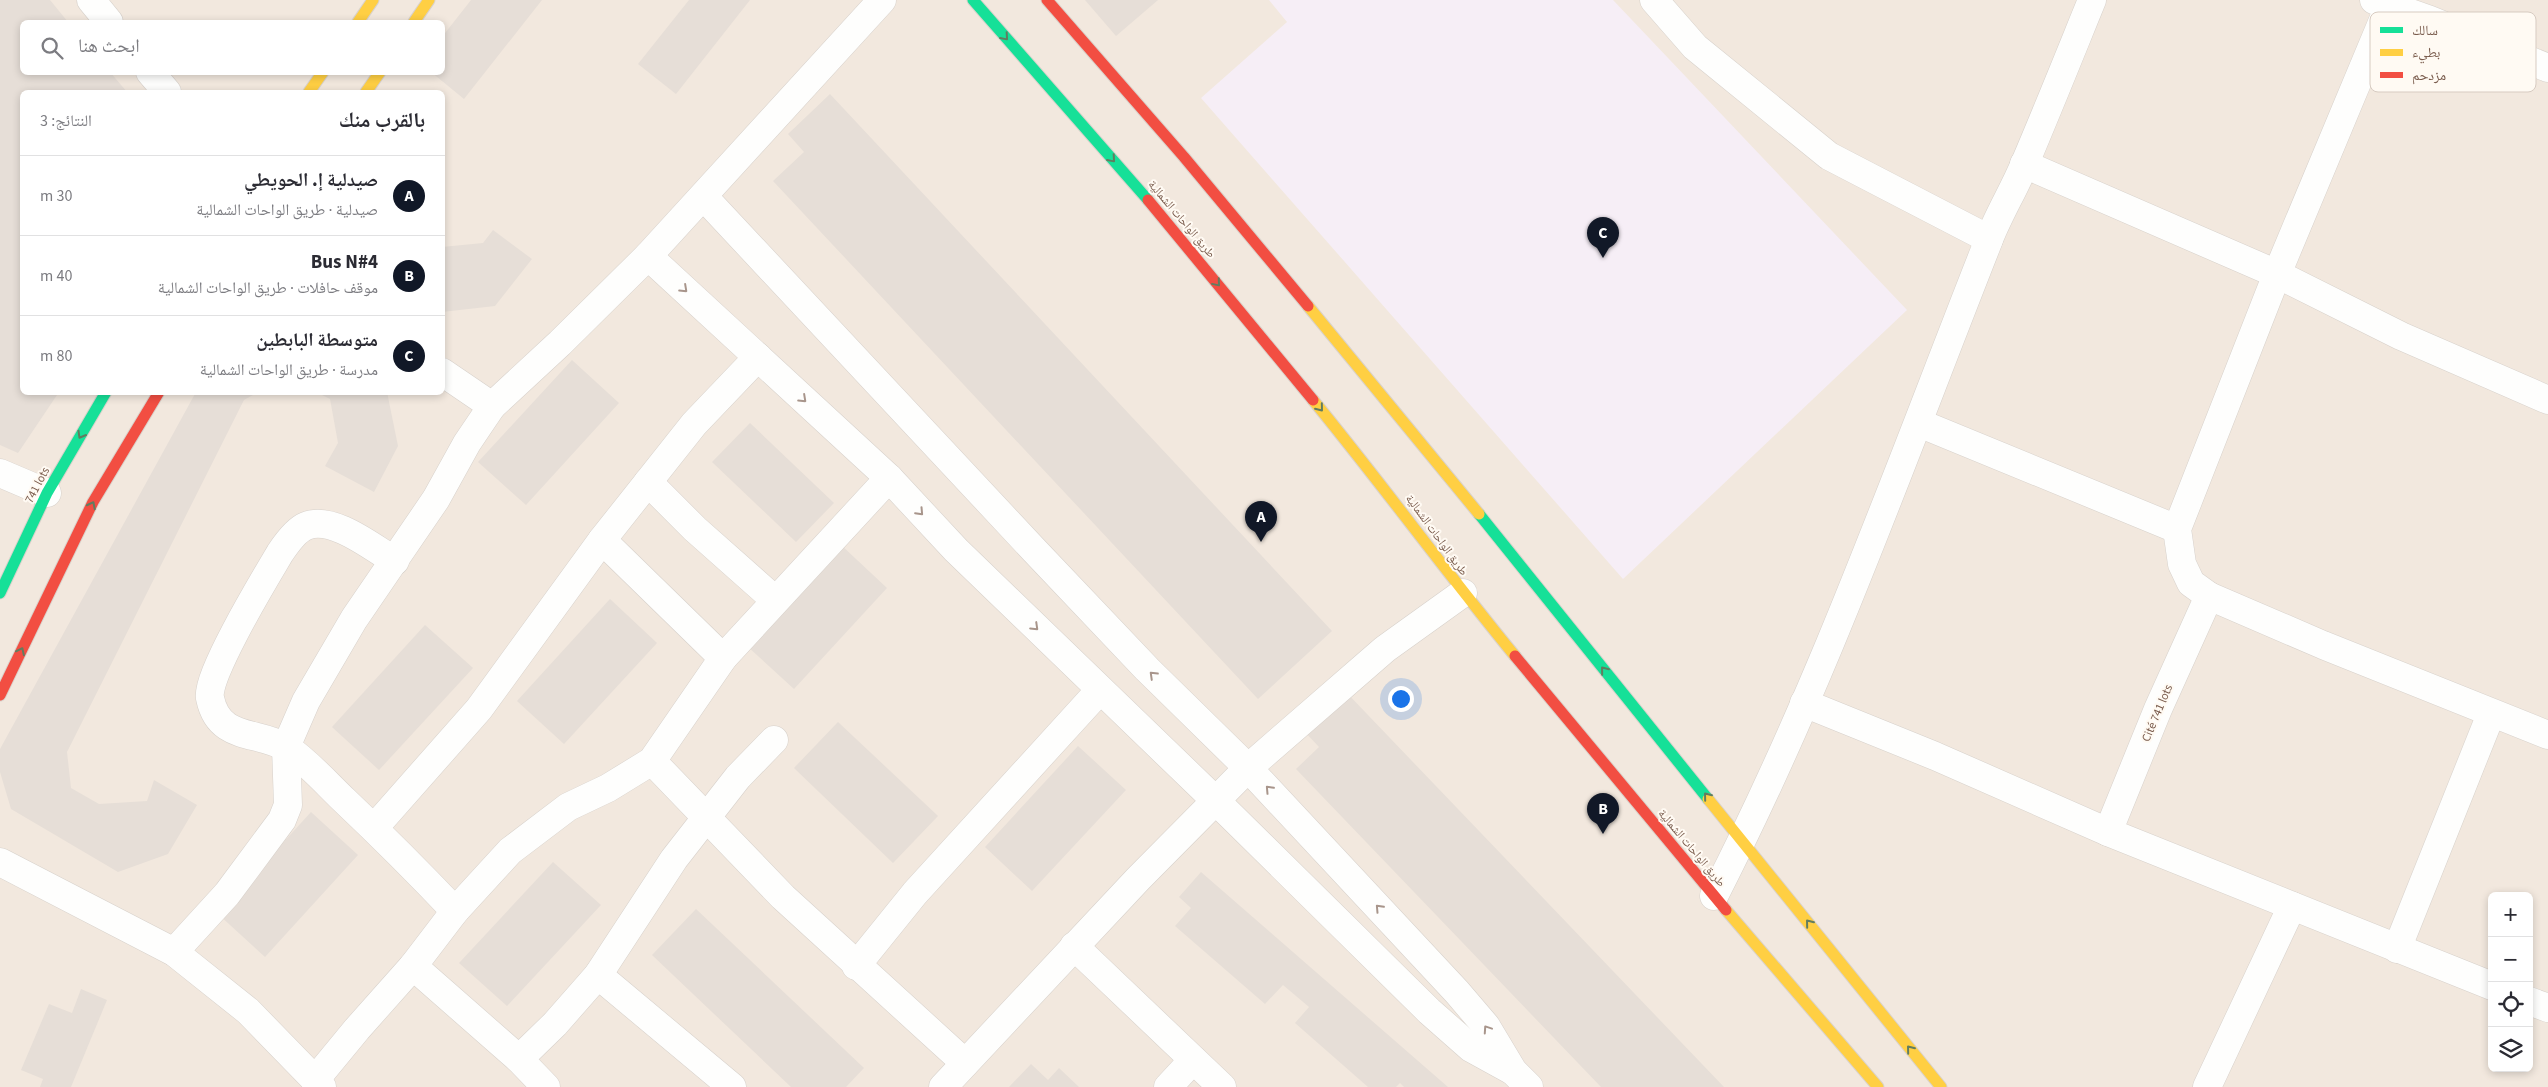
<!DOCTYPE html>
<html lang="ar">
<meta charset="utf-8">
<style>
:root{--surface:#fff;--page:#f7f7f7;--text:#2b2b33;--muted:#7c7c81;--line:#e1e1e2;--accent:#111827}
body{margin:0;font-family:"Source Sans 3","Noto Naskh Arabic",sans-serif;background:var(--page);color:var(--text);direction:rtl}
.controls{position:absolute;right:15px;bottom:15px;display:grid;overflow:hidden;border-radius:8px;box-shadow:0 2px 8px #0003}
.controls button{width:45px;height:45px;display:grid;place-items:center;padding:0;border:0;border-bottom:1px solid var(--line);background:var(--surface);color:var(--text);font:25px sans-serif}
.you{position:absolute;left:1400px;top:698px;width:18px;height:18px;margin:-12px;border:4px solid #fff;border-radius:50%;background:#1a73e8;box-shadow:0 0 0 8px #1a73e833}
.badge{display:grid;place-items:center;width:32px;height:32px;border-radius:50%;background:var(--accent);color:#fff;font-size:16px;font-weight:700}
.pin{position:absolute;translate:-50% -41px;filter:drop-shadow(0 1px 2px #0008)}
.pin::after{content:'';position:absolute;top:26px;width:18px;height:15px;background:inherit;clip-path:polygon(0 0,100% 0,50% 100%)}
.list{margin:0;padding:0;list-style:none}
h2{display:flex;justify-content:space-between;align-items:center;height:65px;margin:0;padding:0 20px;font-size:21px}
h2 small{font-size:16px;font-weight:400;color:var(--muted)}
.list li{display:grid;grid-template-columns:32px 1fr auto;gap:15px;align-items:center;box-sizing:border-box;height:80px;padding:0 20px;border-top:1px solid var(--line)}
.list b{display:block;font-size:19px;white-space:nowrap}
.list p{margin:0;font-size:16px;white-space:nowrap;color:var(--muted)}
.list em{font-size:16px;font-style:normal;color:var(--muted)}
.icon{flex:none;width:28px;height:28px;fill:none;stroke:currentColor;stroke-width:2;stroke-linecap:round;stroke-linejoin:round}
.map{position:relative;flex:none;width:2548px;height:1087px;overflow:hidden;direction:ltr}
.search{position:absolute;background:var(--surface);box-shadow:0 2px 8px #0003;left:20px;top:20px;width:425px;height:55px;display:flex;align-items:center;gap:12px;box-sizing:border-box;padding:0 18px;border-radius:8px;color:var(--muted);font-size:19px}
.panel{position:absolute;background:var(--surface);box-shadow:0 2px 8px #0003;left:20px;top:90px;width:425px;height:305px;border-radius:8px;direction:rtl}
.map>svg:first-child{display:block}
</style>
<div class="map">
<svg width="2548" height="1087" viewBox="0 0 2548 1087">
<rect width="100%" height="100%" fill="#f9f5f0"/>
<path fill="#f2e8de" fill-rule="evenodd" d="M0 0H2548V1087H0ZM22 22H442V72H22ZM22 92H442V392H22ZM2492 896H2529V1068H2492Z"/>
<path fill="#f6eef6" d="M1269 0H1613L1907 310 1623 579 1201 98 1287 22Z"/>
<g fill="#e6ded7">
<path d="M0 0H50L68 22H22V72H110L127 92H22V392H59L18 453 0 445Z"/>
<path d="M471 0H542L464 99 431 72H442V37Z"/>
<path d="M689 0H750L676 94 638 64Z"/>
<path d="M1085 0H1158L1116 36Z"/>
<path d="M830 94 1332 631 1258 699 773 181 804 152 788 134Z"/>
<path d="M493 230 532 259 495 306 442 312V247L483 243Z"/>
<path d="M572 360 619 403 526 505 478 462Z"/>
<path d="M196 392H258L244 400 67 752 71 788 99 804 147 801 154 780 197 805 168 854 118 872 11 809 0 772V749Z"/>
<path d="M316 392H387L398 446 374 492 325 466 338 443 330 399Z"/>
<path d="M750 423 834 503 796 542 712 462Z"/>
<path d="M840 544 887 588 794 689 747 646Z"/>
<path d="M610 599 657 643 564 744 517 701Z"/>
<path d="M425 625 473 668 379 770 332 727Z"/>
<path d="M1345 691 1724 1087H1601L1296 769 1319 747 1303 730Z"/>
<path d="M838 722 938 816 893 863 794 768Z"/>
<path d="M1078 746 1126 790 1032 891 985 847Z"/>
<path d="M311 812 358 855 265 957 218 914Z"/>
<path d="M553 862 601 905 507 1006 459 963Z"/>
<path d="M1201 872 1448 1087H1404L1400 1083 1396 1087H1368L1295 1023 1309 1007 1283 985 1265 1004 1175 926 1191 908 1179 897Z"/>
<path d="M696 909 864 1068 846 1087H791L652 955Z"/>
<path d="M81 989 107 1000 71 1087H40L43 1079 21 1070 49 1004 72 1013Z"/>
<path d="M1031 1064 1048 1080 1059 1068 1079 1087H1009Z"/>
</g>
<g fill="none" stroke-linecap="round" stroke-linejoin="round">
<g stroke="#d7d1cb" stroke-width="29">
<g id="street">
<path d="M91 0 109 22"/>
<path d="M1654 0 1695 47 1829 156 1989 239"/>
<path d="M2374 0 2430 20 2548 68"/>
<path d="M2389 6 2277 274 2177 529 2182 564 2191 583 2209 596 2323 645 2548 735"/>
<path d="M150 72 167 92"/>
<path d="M2024 164 2277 274 2401 336 2548 400"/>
<path d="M704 197 1034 550 1147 669 1248 768 1457 992 1486 1026 1513 1071 1529 1087"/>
<path d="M648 256 889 478 956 550 1215 800 1429 1011 1471 1048 1511 1070"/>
<path d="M442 372 492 406 560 343 648 256 882 0"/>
<path d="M1919 423 2177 529"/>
<path d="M0 473 47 493"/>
<path d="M648 482 695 529 775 600"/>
<path d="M602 540 723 658"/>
<path d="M395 561C373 548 333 515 306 526 296 530 286 544 280 553 267 575 205 677 210 698 219 742 258 730 287 748 308 762 327 784 345 801 383 837 419 873 455 911"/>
<path d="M1804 703 1935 756 2108 832 2492 986"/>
<path d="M652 761 783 897 965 1063"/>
<path d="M374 828 479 709 602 540 694 424 758 357"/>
<path d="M2108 832 2158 709 2209 596"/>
<path d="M0 862 174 952 248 1011 322 1087"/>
<path d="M1714 896C1822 686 1901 462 1988 242 1998 215 2014 190 2025 163 2048 109 2070 54 2092 0"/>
<path d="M1074 946 1222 1087"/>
<path d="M2397 949 2491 714"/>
<path d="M174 952 227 894 282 820 288 805 286 747 306 701 354 619 436 499 467 443 492 406"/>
<path d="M413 966 519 1059 546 1087"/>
<path d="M856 966 915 893 1100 690"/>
<path d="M598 975 732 1087"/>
<path d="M2529 1001 2548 1008"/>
<path d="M519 1059 555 1024 598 975 674 859 738 777 774 740"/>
<path d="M315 1080 357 1029 413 966 455 911 510 851 568 807 608 788 652 761 723 658 889 478"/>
<path d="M943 1087 1138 879 1248 768 1385 649 1463 593"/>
<path d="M1168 1087 1193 1060"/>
<path d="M2207 1087 2292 906"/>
</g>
</g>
<g stroke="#d9d2cb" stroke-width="13">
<g id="fast">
<path d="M973 0 1148 200"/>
<path d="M1479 514 1708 799"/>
<path d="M0 593 47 493 106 392"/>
</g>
</g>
<g stroke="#d9d2cb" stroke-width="13">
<g id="slow">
<path d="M358 22 373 0"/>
<path d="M414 22 429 0"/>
<path d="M309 92 323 72"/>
<path d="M366 92 380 72"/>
<path d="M1308 306 1479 514"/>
<path d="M1313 400C1382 484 1446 572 1515 656"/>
<path d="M1708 799 1941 1087"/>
<path d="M1726 910 1878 1087"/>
</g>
</g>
<g stroke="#d9d2cb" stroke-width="13">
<g id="jam">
<path d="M1047 0 1184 157 1308 306"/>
<path d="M1148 200 1313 400"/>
<path d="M1515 656 1726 910"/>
<path d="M0 695 93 502 159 392"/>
</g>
</g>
<use href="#street" stroke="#fefefd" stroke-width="28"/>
<use href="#fast" stroke="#16e098" stroke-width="11"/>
<use href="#slow" stroke="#ffcf43" stroke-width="11"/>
<use href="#jam" stroke="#f24e42" stroke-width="11"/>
</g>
<defs><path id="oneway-chevron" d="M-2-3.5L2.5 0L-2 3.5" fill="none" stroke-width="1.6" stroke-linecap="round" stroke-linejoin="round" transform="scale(1.25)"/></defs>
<g stroke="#617d60">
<use href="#oneway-chevron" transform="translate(1005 37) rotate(49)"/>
<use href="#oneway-chevron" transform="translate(1112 159) rotate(49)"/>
<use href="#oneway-chevron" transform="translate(1217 283) rotate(50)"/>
<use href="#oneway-chevron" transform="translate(1320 408) rotate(51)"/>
<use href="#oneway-chevron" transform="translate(81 435) rotate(120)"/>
<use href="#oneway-chevron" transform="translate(92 505) rotate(-63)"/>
<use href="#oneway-chevron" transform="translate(21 651) rotate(-64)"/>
<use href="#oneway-chevron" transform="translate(1604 670) rotate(-129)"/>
<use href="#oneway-chevron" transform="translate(1707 796) rotate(-129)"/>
<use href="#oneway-chevron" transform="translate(1809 923) rotate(-129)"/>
<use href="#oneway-chevron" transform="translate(1910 1049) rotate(-129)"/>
</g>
<g stroke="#a8958b">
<use href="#oneway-chevron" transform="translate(684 289) rotate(43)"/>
<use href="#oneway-chevron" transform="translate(803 399) rotate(43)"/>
<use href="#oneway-chevron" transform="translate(920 512) rotate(47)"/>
<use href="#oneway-chevron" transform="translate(1035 627) rotate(44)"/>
<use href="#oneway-chevron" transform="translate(1153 675) rotate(-136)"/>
<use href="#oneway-chevron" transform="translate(1269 789) rotate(-133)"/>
<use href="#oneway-chevron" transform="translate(1379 908) rotate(-133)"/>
<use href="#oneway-chevron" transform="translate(1487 1029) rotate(-124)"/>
</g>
<g text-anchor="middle" stroke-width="4" stroke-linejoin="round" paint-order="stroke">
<g font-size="12" fill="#7a5c4d" stroke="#fffaf3">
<text transform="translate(1182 219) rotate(50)" y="4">طريق الواحات الشمالية</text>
<text transform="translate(37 485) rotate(-62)" y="4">741 lots</text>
<text transform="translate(1437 535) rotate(54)" y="4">طريق الواحات الشمالية</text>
<text transform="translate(2157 713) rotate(-67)" y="4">Cité 741 lots</text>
<text transform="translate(1692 848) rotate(50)" y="4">طريق الواحات الشمالية</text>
</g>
</g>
<rect x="2370" y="12" width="166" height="80" rx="8" fill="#fffaf3" stroke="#d7cbc1" stroke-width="1"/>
<rect x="2380" y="27" width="23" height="6" fill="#16e098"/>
<rect x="2380" y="49" width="23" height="7" fill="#ffcf43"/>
<rect x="2380" y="72" width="23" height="6" fill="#f24e42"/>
<g font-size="14" fill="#7a5c4d">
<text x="2412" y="35">سالك</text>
<text x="2412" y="57">بطيء</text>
<text x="2412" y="80">مزدحم</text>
</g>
</svg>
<div class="controls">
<button>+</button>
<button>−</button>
<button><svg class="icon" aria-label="locate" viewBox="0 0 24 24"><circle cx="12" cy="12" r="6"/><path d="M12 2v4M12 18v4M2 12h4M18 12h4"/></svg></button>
<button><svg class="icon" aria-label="layers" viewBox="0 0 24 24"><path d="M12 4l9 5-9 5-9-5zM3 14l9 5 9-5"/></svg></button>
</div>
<div class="you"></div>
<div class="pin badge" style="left:1261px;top:542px">A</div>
<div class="pin badge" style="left:1603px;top:834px">B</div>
<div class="pin badge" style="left:1603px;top:258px">C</div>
<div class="search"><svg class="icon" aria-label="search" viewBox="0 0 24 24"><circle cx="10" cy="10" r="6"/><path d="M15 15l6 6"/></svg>ابحث هنا</div>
<section class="panel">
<h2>بالقرب منك<small>النتائج: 3</small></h2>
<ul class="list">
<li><span class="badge">A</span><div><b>صيدلية إ. الحويطي</b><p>صيدلية · طريق الواحات الشمالية</p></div><em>30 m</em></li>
<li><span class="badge">B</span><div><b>Bus N#4</b><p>موقف حافلات · طريق الواحات الشمالية</p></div><em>40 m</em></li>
<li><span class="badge">C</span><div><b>متوسطة البابطين</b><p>مدرسة · طريق الواحات الشمالية</p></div><em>80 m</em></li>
</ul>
</section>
</div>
